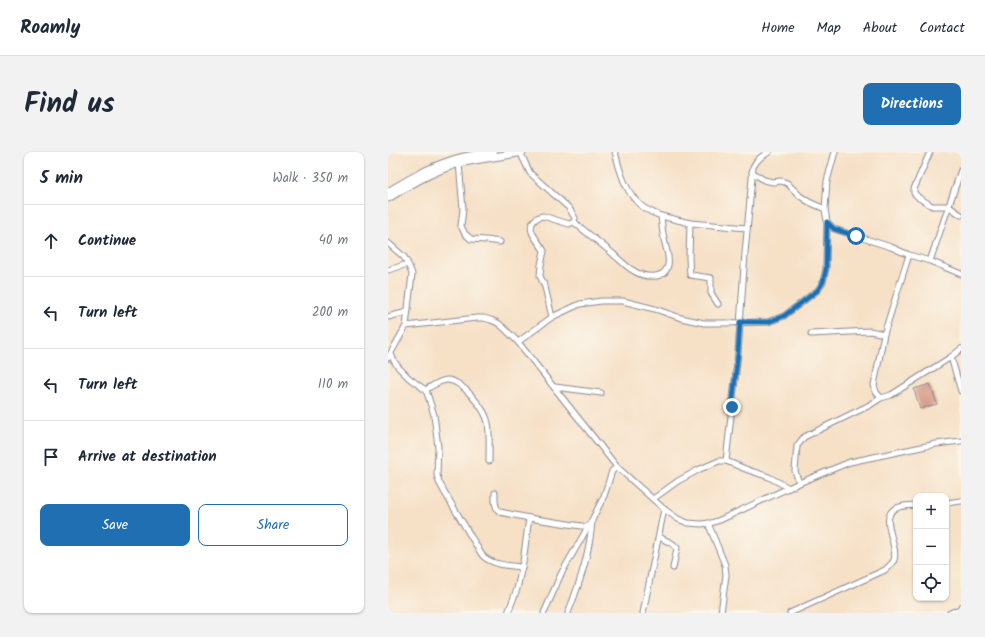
<!DOCTYPE html>
<meta charset="utf-8">
<style>
:root{--surface:#fff;--page:#f2f2f3;--text:#1f2937;--muted:#747a83;--line:#e0e1e3;--accent:#1f6fb2}
body{margin:0;font-family:Kalam,sans-serif;background:var(--page);color:var(--text)}
.controls{position:absolute;right:12px;bottom:12px;display:grid;overflow:hidden;border-radius:8px;box-shadow:0 1px 3px #0004}
.controls button{width:36px;height:36px;display:grid;place-items:center;padding:0;border:0;border-bottom:1px solid var(--line);background:var(--surface);color:var(--text);font:20px sans-serif}
.stop{position:absolute;width:12px;height:12px;margin:-9px;border:3px solid #1f6fb2;border-radius:50%;background:#fff}
.stop.end{background:#1f6fb2;border-color:#fff;box-shadow:0 1px 4px #0008}
.list{margin:0;padding:0;list-style:none}
h2{display:flex;justify-content:space-between;align-items:center;height:52px;margin:0;padding:0 16px;font-size:17px}
h2 small{font-size:13px;font-weight:400;color:var(--muted)}
.list li{display:grid;grid-template-columns:26px 1fr auto;gap:12px;align-items:center;box-sizing:border-box;height:72px;padding:0 16px;border-top:1px solid var(--line)}
.list b{display:block;font-size:15px;white-space:nowrap}
.list em{font-size:13px;font-style:normal;color:var(--muted)}
.actions{display:flex;gap:8px;padding:12px 16px}
.actions a{flex:1;padding:9px 0;border:1px solid var(--accent);border-radius:8px;text-align:center;font-size:14px;color:var(--accent)}
.actions .main{background:var(--accent);color:#fff}
.icon{flex:none;width:22px;height:22px;fill:none;stroke:currentColor;stroke-width:2;stroke-linecap:round;stroke-linejoin:round}
.map{position:relative;flex:none;width:573px;height:461px;overflow:hidden;border-radius:8px}
header{display:flex;align-items:center;gap:24px;box-sizing:border-box;height:56px;padding:0 20px;background:var(--surface);border-bottom:1px solid var(--line)}
header strong{font-size:19px}
nav{display:flex;gap:22px;margin-inline-start:auto;font-size:14px}
.intro{display:flex;align-items:center;justify-content:space-between;box-sizing:border-box;height:96px;padding:0 24px}
h1{margin:0;font-size:28px}
.button{padding:10px 18px;border-radius:8px;background:var(--accent);color:#fff;font-size:14px;font-weight:700}
main{display:flex;gap:24px;padding:0 24px}
aside{flex:1;background:var(--surface);border-radius:8px;box-shadow:0 1px 3px #0004}
.map>svg:first-child{display:block}
</style>
<header>
<strong>Roamly</strong>
<nav><a>Home</a><a>Map</a><a>About</a><a>Contact</a></nav>
</header>
<div class="intro"><h1>Find us</h1><a class="button">Directions</a></div>
<main>
<aside>
<h2>5 min<small>Walk · 350 m</small></h2>
<ul class="list">
<li><svg class="icon" aria-label="ahead" viewBox="0 0 24 24"><path d="M12 20V5M6 11l6-6 6 6"/></svg><div><b>Continue</b></div><em>40 m</em></li>
<li><svg class="icon" aria-label="left" viewBox="0 0 24 24"><path d="M17 20v-9H6M10 6l-5 5 5 5"/></svg><div><b>Turn left</b></div><em>200 m</em></li>
<li><svg class="icon" aria-label="left" viewBox="0 0 24 24"><path d="M17 20v-9H6M10 6l-5 5 5 5"/></svg><div><b>Turn left</b></div><em>110 m</em></li>
<li><svg class="icon" aria-label="arrive" viewBox="0 0 24 24"><path d="M6 21V4h12l-3 4 3 4H6"/></svg><div><b>Arrive at destination</b></div></li>
</ul>
<div class="actions"><a class="main">Save</a><a>Share</a></div>
</aside>
<div class="map">
<svg width="573" height="461" viewBox="0 0 573 461">
<rect width="100%" height="100%" fill="#fbf7ec"/>
<filter id="ink" filterUnits="userSpaceOnUse"><feTurbulence type="fractalNoise" baseFrequency=".025" numOctaves="2"/><feDisplacementMap in="SourceGraphic" scale="8" xChannelSelector="R" yChannelSelector="G"/><feConvolveMatrix kernelMatrix="1 2 1 2 8 2 1 2 1" color-interpolation-filters="sRGB"/></filter>
<filter id="wash" filterUnits="userSpaceOnUse"><feTurbulence type="fractalNoise" baseFrequency=".012" numOctaves="4" result="noise"/><feDisplacementMap in="SourceGraphic" scale="16" xChannelSelector="R" yChannelSelector="G"/><feGaussianBlur stdDeviation="0.9" result="paint"/><feColorMatrix in="noise" values="0 0 0 0 0 0 0 0 0 0 0 0 0 0 0 0 0 1.4 0 .05"/><feComposite in="paint" operator="in"/></filter>
<g filter="url(#wash)">
<rect width="100%" height="100%" fill="#f6e0c6"/>
<g id="blocks">
<path fill="#d39581" d="M542 232 549 252 532 257 526 237Z"/>
</g>
</g>
<g filter="url(#ink)">
<use href="#blocks" fill-opacity="0" stroke="#888892" stroke-width="1"/>
<g fill="none" stroke-linecap="round" stroke-linejoin="round">
<g stroke="#888892" stroke-width="7">
<g id="minor">
<path d="M132 0 142 21 181 56 187 66 186 70 181 72 155 64C147 65 141 72 144 80 147 87 153 93 156 99L153 113 152 124 157 135 164 165"/>
<path d="M447 0 439 29 437 57 439 70 446 77 503 95 521 103 542 109 573 122"/>
<path d="M542 0 526 37V41L531 46 541 52 544 54H560L573 63"/>
<path d="M71 11 75 57 73 74 77 82 83 87 98 88 112 90"/>
<path d="M364 20 376 28 385 30 393 29 399 31 412 44 421 50 437 57"/>
<path d="M273 64 302 71 301 106 302 123 323 126V141L330 152"/>
<path d="M186 70C199 81 212 91 224 101 231 107 238 115 246 119 255 125 277 129 280 113 282 104 277 95 276 86 274 79 274 72 273 64 267 62 261 59 256 56 238 43 232 20 227 0"/>
<path d="M302 71 359 76"/>
<path d="M0 91 16 105 20 112 24 122 18 174 0 206"/>
<path d="M521 103 496 182 486 233 488 240 493 246 503 243 563 205 573 197"/>
<path d="M542 109 573 18"/>
<path d="M0 118 20 112"/>
<path d="M0 165 19 160"/>
<path d="M18 174 89 166H96L103 168 110 171 116 176 130 190 229 315 276 357 290 367 300 371 313 372 323 371 332 368 411 331 462 310 548 292 573 289"/>
<path d="M423 182 482 179 496 182"/>
<path d="M130 190 164 165 192 152 213 149H235L267 157 293 166 316 171H335L380 170 396 164 430 138 435 130 438 117 439 70"/>
<path d="M3 202 6 209 11 216 21 226 36 237 39 241 46 263 50 295 49 323 51 330 57 341 91 398C92 400 94 403 96 405 105 413 123 414 134 415"/>
<path d="M563 205 573 239"/>
<path d="M167 235 213 241"/>
<path d="M37 238C43 235 52 228 59 228 74 228 98 258 100 271 102 283 101 296 101 309"/>
<path d="M338 309 350 201 357 101 365 15C369 7 374 4 381 0"/>
<path d="M411 331 407 319 409 294 416 285 482 253 493 246"/>
<path d="M107 341C107 348 106 355 112 360L141 366 200 375"/>
<path d="M265 347 290 329 312 317 331 309H338L360 318 381 325 401 336"/>
<path d="M558 351 573 349"/>
<path d="M320 371 337 413 338 423 333 461"/>
<path d="M271 385 285 392 289 396 285 416"/>
<path d="M120 461 129 437 135 410 141 366"/>
<path d="M156 461 173 422 204 368 216 344 224 319 229 315"/>
<path d="M180 461C192 431 202 401 204 369"/>
<path d="M255 461 276 357"/>
<path d="M402 461 497 418C500 415 504 412 506 408 511 393 489 363 509 356 515 353 522 354 528 353"/>
<path d="M562 461 572 457 573 455"/>
</g>
</g>
<g stroke="#888892" stroke-width="9">
<g id="major">
<path d="M0 40C20 28 40 16 62 9 76 4 91 2 105 0"/>
<path d="M0 46C23 32 49 16 76 10 95 6 115 4 134 0"/>
</g>
</g>
<use href="#minor" stroke="#fff" stroke-width="5"/>
<use href="#major" stroke="#fff" stroke-width="7"/>
</g>
</g>
<g fill="none" stroke-linecap="round" stroke-linejoin="round" filter="url(#ink)">
<path stroke="#1f6fb2" stroke-width="5" d="M344 255 350 201 352 170H380L396 164 430 138 435 130 438 117 439 70 446 77 468 84"/>
</g>
</svg>
<div class="controls">
<button>+</button>
<button>−</button>
<button><svg class="icon" aria-label="locate" viewBox="0 0 24 24"><circle cx="12" cy="12" r="6"/><path d="M12 2v4M12 18v4M2 12h4M18 12h4"/></svg></button>
</div>
<div class="stop" style="left:468px;top:84px"></div>
<div class="stop end" style="left:344px;top:255px"></div>
</div>
</main>
